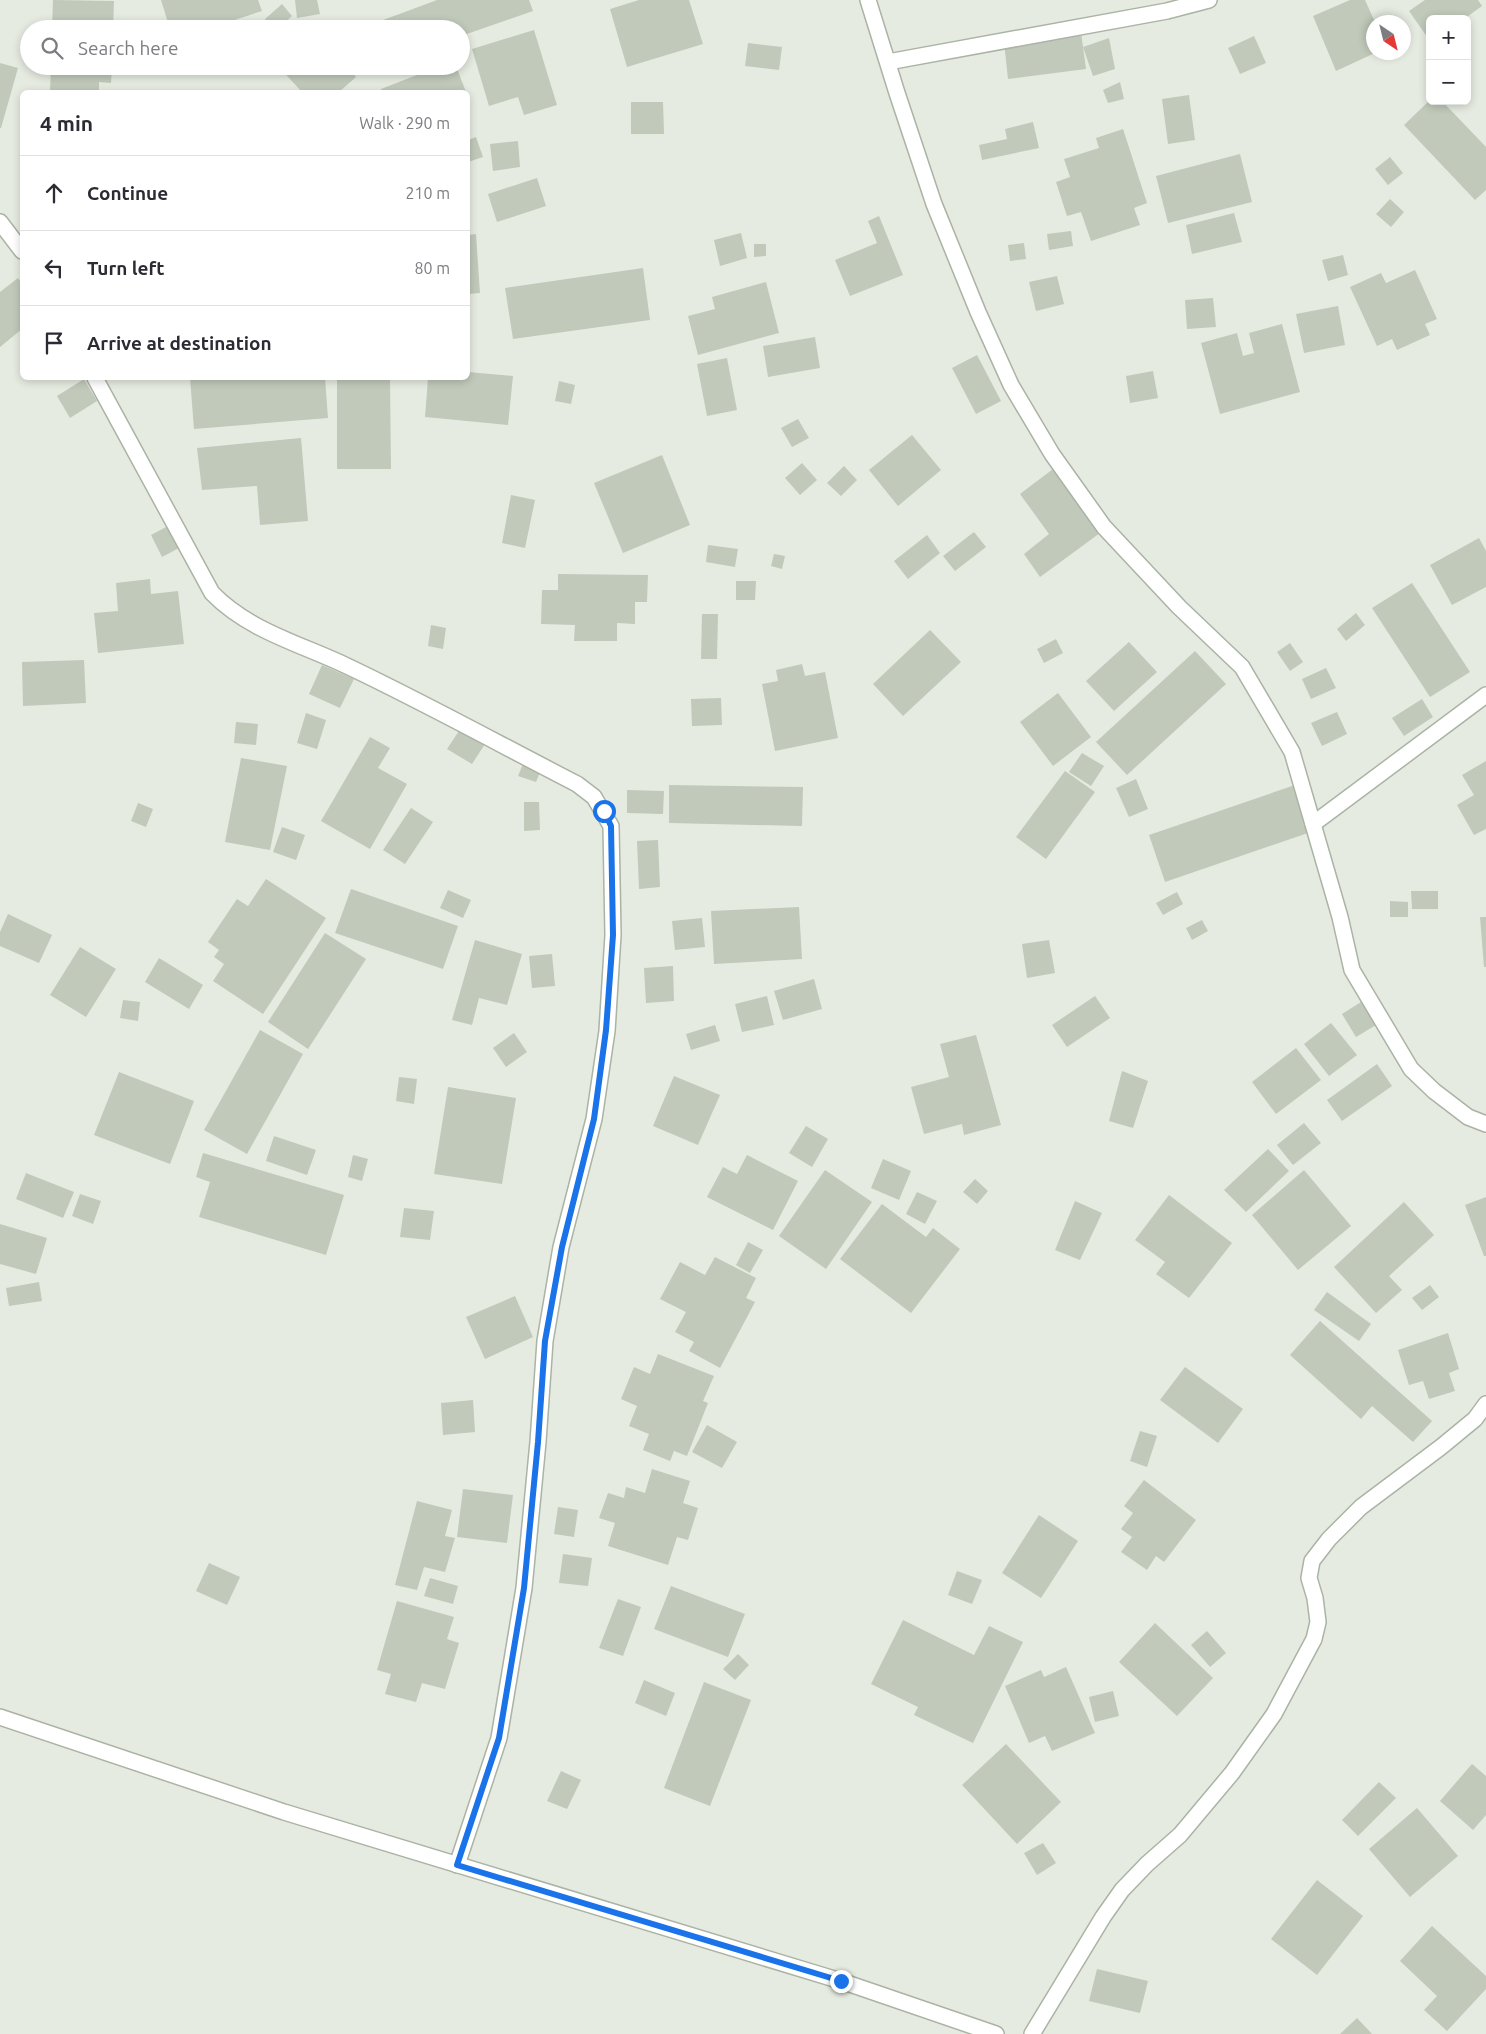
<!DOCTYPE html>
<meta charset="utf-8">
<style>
:root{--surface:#fff;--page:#f7f7f7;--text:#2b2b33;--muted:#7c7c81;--line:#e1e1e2}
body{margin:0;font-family:Ubuntu,sans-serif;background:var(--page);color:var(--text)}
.controls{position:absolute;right:15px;top:15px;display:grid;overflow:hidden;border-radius:8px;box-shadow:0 2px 8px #0003}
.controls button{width:45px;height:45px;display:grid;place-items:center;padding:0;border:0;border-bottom:1px solid var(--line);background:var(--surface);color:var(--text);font:25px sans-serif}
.compass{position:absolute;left:1366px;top:15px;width:45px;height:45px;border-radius:50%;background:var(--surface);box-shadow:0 2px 8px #0003;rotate:145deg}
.stop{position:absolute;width:15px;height:15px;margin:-11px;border:4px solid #1a73e8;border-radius:50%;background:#fff}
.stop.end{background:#1a73e8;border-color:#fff;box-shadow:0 1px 5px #0008}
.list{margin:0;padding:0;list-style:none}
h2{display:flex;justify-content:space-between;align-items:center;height:65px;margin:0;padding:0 20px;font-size:21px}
h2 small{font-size:16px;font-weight:400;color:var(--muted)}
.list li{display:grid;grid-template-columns:32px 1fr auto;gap:15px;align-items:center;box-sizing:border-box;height:75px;padding:0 20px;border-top:1px solid var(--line)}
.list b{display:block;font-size:19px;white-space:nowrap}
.list em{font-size:16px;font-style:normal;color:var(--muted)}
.icon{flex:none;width:28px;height:28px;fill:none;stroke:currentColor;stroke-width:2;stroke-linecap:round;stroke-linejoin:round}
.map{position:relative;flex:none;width:1486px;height:2034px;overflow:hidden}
.search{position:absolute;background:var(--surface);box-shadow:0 2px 8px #0003;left:20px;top:20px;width:450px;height:55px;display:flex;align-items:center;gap:12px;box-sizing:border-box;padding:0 18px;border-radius:28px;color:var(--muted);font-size:19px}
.panel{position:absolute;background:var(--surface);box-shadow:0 2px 8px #0003;left:20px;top:90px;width:450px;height:290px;border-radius:8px}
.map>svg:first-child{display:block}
</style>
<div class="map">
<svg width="1486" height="2034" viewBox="0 0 1486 2034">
<rect width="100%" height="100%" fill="#e6ebe1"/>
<g fill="#c0c9ba">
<path d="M53 0 114 1 113 29H52Z"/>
<path d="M161 0H258L262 11 207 29H170Z"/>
<path d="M295 0H317L320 14 297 18Z"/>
<path d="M437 0H529L533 11 461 36V29H359Z"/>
<path d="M639 0H689L703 44 627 67 610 9Z"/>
<path d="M1350 0H1365L1375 22H1374V52H1377L1336 71 1313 16Z"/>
<path d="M1425 0H1478L1482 6 1464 19H1430V41L1409 11Z"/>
<path d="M282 4 292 16 278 29H274L265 19Z"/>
<path d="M303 22 310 29H296Z"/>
<path d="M534 30 557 105 524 115 518 97 489 106 472 49Z"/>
<path d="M1081 32 1086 69 1008 79 1004 42Z"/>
<path d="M1254 36 1266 63 1240 74 1228 48Z"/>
<path d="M1109 38 1115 69 1093 76 1083 47Z"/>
<path d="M748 43 782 47 779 70 745 66Z"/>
<path d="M0 63 18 68 1 128H0Z"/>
<path d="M51 66H112L111 83 99 82V92H50Z"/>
<path d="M161 66H184L183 74 161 72Z"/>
<path d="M278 66H346L356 77 339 92H302Z"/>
<path d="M365 66H378L367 70Z"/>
<path d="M440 66H456L466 92H382L381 89Z"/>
<path d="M1120 82 1124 99 1108 103 1103 90Z"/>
<path d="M1189 95 1195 140 1168 144 1162 99Z"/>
<path d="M1429 101H1442L1486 147V190L1475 200 1404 125Z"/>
<path d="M631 102H663L664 134H631Z"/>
<path d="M1033 122 1039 148 982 160 979 145 1007 139 1005 129Z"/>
<path d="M1123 129 1147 203 1134 208 1140 225 1091 241 1081 212 1067 216 1056 182 1070 177 1064 159 1099 148 1096 138Z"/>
<path d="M476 137 483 157 468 162V140Z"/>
<path d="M518 141 520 167 493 171 490 144Z"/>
<path d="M1240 154 1252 202 1168 223 1156 176Z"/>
<path d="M1390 157 1403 173 1388 185 1375 169Z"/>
<path d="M537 178 546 206 497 222 488 194Z"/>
<path d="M1390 199 1404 212 1391 227 1376 214Z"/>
<path d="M1234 213 1242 242 1192 254 1186 225Z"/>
<path d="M879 216 903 275 850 296 835 260 877 243 868 221Z"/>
<path d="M1071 231 1073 246 1049 250 1047 234Z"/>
<path d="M741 233 747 258 720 266 714 240Z"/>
<path d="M476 234 480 293 468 294V235Z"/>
<path d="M1024 243 1026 259 1010 261 1008 245Z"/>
<path d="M754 244H766V256L754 257Z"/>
<path d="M1343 255 1348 275 1328 281 1322 260Z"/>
<path d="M643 268 650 320 513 339 505 288Z"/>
<path d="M1415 270 1437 319 1425 324 1430 335 1397 350 1392 339 1377 346 1350 287 1381 273 1386 283Z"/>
<path d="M1057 276 1064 304 1036 311 1029 282Z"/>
<path d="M18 278 22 284V329L0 347V292Z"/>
<path d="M766 282 779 333 698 355 688 316 715 309 712 297Z"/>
<path d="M1213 298 1216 327 1187 329 1185 300Z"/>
<path d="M1338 306 1345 345 1304 353 1296 314Z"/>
<path d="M1282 324 1300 392 1220 414 1201 343 1237 333 1243 356 1254 353 1249 333Z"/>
<path d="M815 337 820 368 768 377 763 346Z"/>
<path d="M977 355 1001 401 976 414 952 368Z"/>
<path d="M727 358 737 410 707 416 697 364Z"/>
<path d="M1153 371 1158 398 1130 403 1126 376Z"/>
<path d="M468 372 513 376 508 425 425 417 428 378H468Z"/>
<path d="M190 378H325L328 418 194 429Z"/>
<path d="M337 378H390L391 469H337Z"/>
<path d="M84 379 97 401 70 418 57 396Z"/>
<path d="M559 381 575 385 571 404 555 401Z"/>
<path d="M798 419 809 438 792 447 781 428Z"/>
<path d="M912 435 941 470 898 506 869 470Z"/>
<path d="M301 438 308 521 260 525 257 486 202 490 197 448Z"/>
<path d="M662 455 690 525 623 553 594 483Z"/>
<path d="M802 463 817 480 800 495 785 478Z"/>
<path d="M844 466 857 480 841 496 827 483Z"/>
<path d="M1053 469 1100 533 1040 577 1024 554 1049 534 1020 494Z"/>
<path d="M511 495 535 500 525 548 502 543Z"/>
<path d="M168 526 179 548 162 557 151 535Z"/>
<path d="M974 532 986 547 955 571 943 556Z"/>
<path d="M927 535 940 553 908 579 894 561Z"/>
<path d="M1479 538 1486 551V587L1452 605 1430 565Z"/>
<path d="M708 545 738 549 735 567 706 562Z"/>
<path d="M774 554 785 556 782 569 771 566Z"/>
<path d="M558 574 648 575 647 602H635V624L617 623V641H574L575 625 541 624 542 590H558Z"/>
<path d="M150 579 151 594 178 591 184 644 98 653 94 613 118 611 116 583Z"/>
<path d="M736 581H756L755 600H736Z"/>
<path d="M1412 583 1470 672 1430 697 1372 608Z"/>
<path d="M1356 613 1365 625 1346 641 1337 629Z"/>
<path d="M702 614H718L717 659H701Z"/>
<path d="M431 625 446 628 443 649 428 646Z"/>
<path d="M930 630 961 662 903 716 873 684Z"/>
<path d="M1056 639 1063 653 1044 663 1037 649Z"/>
<path d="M1129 642 1157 672 1114 711 1086 681Z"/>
<path d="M1290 643 1303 662 1290 671 1277 652Z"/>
<path d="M1195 651 1226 684 1127 775 1096 742Z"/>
<path d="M84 660 86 703 23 706 22 662Z"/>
<path d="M802 664 805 676 825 672 838 738 775 751 762 684 778 681 776 670Z"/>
<path d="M322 665 354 679 340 708 309 694Z"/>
<path d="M1326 668 1336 688 1311 699 1302 679Z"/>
<path d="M1058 693 1091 737 1053 766 1020 722Z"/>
<path d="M721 698 722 725 692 726 691 699Z"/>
<path d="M1422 699 1433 717 1404 736 1392 718Z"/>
<path d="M1337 712 1347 734 1322 746 1311 723Z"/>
<path d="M306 713 326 720 317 749 297 743Z"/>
<path d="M236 722 258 724 256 745 234 743Z"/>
<path d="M461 728 485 744 472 764 447 749Z"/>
<path d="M370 737 390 748 378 768 407 784 370 849 321 821Z"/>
<path d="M1082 753 1104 766 1091 786 1069 772Z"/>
<path d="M241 758 287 766 270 850 225 842Z"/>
<path d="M1486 761V829L1474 835 1457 805 1474 795 1462 775Z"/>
<path d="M523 764 541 770 536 782 518 776Z"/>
<path d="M1065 771 1095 792 1046 859 1016 837Z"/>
<path d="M1136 779 1148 809 1129 817 1116 788Z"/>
<path d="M669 785 803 787 802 826 669 823Z"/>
<path d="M1295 785 1311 832 1165 882 1149 835Z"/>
<path d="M627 790 664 791 663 814 627 813Z"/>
<path d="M524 802H539L540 830 524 831Z"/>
<path d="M138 803 153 809 146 827 131 821Z"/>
<path d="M411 808 433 822 405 864 383 850Z"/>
<path d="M282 827 305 835 296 860 273 852Z"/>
<path d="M658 840 660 887 639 889 637 841Z"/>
<path d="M266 879 326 918 263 1014 213 981 224 964 214 957 219 950 208 942 237 899 248 906Z"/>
<path d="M351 889 458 926 443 969 335 933Z"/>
<path d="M448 890 471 900 463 918 440 908Z"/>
<path d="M1411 891H1438V909H1412Z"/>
<path d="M1177 892 1183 904 1163 915 1156 903Z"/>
<path d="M1390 901 1408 902V917H1390Z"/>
<path d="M799 907 802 959 714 964 711 911Z"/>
<path d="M8 914 52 935 39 963 0 946V932Z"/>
<path d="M1480 917H1486V967H1484Z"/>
<path d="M702 918 705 947 675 950 672 921Z"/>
<path d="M1202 920 1208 931 1192 940 1186 928Z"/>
<path d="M325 933 366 959 308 1049 268 1022Z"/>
<path d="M475 940 522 954 507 1005 479 998 472 1025 452 1020Z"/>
<path d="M1049 940 1055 973 1027 978 1022 944Z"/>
<path d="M80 947 116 969 86 1017 50 995Z"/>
<path d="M552 954 555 986 532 988 529 956Z"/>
<path d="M159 958 203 985 189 1009 145 982Z"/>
<path d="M673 966 674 1001 646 1003 644 968Z"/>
<path d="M814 979 822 1009 783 1020 774 991Z"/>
<path d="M767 996 774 1025 742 1032 735 1004Z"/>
<path d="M1095 996 1110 1018 1067 1047 1052 1025Z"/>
<path d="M123 1000 140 1002 138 1021 120 1018Z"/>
<path d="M1361 1002 1376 1025 1356 1037 1342 1014Z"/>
<path d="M1331 1023 1357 1055 1329 1076 1304 1044Z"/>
<path d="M715 1025 720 1041 691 1050 686 1034Z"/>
<path d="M260 1030 303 1054 247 1154 204 1130Z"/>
<path d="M514 1033 527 1052 506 1067 493 1048Z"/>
<path d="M976 1035 1001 1125 964 1135 962 1124 924 1134 911 1087 949 1077 940 1044Z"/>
<path d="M1296 1048 1321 1080 1276 1114 1252 1082Z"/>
<path d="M1377 1064 1392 1086 1342 1121 1327 1100Z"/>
<path d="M1122 1071 1148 1081 1133 1128 1109 1121Z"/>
<path d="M119 1072 194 1101 170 1164 94 1135Z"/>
<path d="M674 1076 720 1095 698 1145 653 1126Z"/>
<path d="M399 1077 417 1079 414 1104 396 1101Z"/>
<path d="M448 1087 516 1098 502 1184 434 1174Z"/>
<path d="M1304 1123 1321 1143 1293 1165 1277 1145Z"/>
<path d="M806 1126 828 1139 812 1167 789 1153Z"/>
<path d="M274 1136 316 1150 307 1175 266 1161Z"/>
<path d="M1268 1149 1289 1171 1246 1212 1224 1190Z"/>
<path d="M203 1153 344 1195 326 1255 199 1217 210 1182 196 1177Z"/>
<path d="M353 1155 368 1159 362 1181 348 1177Z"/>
<path d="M747 1155 798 1181 773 1230 707 1197 723 1167 737 1174Z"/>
<path d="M883 1159 911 1171 899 1200 871 1188Z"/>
<path d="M825 1170 872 1202 826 1269 779 1236Z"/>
<path d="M1304 1170 1351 1226 1298 1270 1252 1215Z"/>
<path d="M26 1173 74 1192 63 1218 16 1199Z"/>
<path d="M975 1179 988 1191 977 1204 963 1192Z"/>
<path d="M917 1192 937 1201 925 1224 906 1214Z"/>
<path d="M80 1194 101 1201 93 1224 72 1216Z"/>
<path d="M1169 1195 1232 1243 1189 1298 1156 1274 1165 1262 1135 1240Z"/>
<path d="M1486 1197V1256H1484L1465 1205Z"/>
<path d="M1075 1201 1102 1213 1080 1260 1055 1250Z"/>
<path d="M1404 1202 1434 1235 1389 1276 1402 1290 1376 1313 1334 1267Z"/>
<path d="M882 1204 926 1237 933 1228 960 1249 911 1313 840 1259Z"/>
<path d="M404 1208 434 1211 430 1240 400 1237Z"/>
<path d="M0 1224 47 1238 36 1274 0 1264Z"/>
<path d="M748 1242 763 1250 750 1273 736 1265Z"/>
<path d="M715 1257 756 1278 746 1298 755 1302 720 1368 689 1351 694 1342 675 1332 686 1312 660 1299 680 1262 705 1275Z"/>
<path d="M39 1282 42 1301 9 1306 6 1288Z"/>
<path d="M1430 1285 1439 1297 1422 1310 1412 1298Z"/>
<path d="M1327 1292 1371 1324 1359 1341 1314 1310Z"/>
<path d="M515 1296 533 1337 485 1359 466 1317Z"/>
<path d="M1320 1321 1432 1421 1413 1442 1372 1406 1361 1419 1290 1355Z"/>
<path d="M1448 1333 1459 1369 1449 1373 1455 1391 1429 1399 1423 1381 1409 1385 1398 1350Z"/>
<path d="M658 1354 714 1376 703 1401 708 1403 687 1456 674 1451 670 1461 643 1450 649 1434 629 1426 637 1406 621 1399 634 1367 650 1374Z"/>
<path d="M1185 1367 1243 1409 1218 1443 1160 1400Z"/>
<path d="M473 1400 475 1432 443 1435 441 1403Z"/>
<path d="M707 1425 737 1442 722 1468 692 1452Z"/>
<path d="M1140 1431 1157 1436 1147 1467 1130 1461Z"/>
<path d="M652 1469 690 1481 683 1503 698 1508 688 1540 677 1537 668 1565 608 1546 615 1523 599 1518 608 1493 624 1498 626 1487 645 1493Z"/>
<path d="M1144 1480 1196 1520 1164 1562 1156 1556 1147 1570 1121 1552 1132 1537 1121 1529 1133 1513 1124 1506Z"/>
<path d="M463 1489 513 1495 507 1543 457 1537Z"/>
<path d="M417 1501 452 1510 445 1536 455 1538 445 1572 424 1567 417 1590 395 1585Z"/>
<path d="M558 1507 578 1510 574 1537 554 1534Z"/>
<path d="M1039 1515 1078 1541 1041 1598 1002 1573Z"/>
<path d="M563 1554 592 1558 588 1586 559 1583Z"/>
<path d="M209 1563 240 1577 227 1605 196 1591Z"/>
<path d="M957 1571 982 1580 972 1604 948 1595Z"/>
<path d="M430 1578 458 1586 453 1604 424 1596Z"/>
<path d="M671 1586 745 1614 728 1657 654 1629Z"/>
<path d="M618 1599 641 1607 623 1656 599 1648Z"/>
<path d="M397 1601 454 1617 447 1639 459 1643 445 1689 422 1683 416 1702 385 1694 391 1674 377 1670Z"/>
<path d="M903 1620 974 1655 989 1626 1023 1642 973 1743 914 1715 918 1707 871 1684Z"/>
<path d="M1155 1623 1213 1678 1177 1716 1119 1662Z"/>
<path d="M1207 1631 1226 1653 1210 1667 1191 1645Z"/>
<path d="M738 1654 749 1665 735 1680 723 1669Z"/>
<path d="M1066 1667 1095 1733 1052 1751 1045 1736 1029 1743 1005 1686 1041 1670 1044 1677Z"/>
<path d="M644 1680 675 1693 666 1716 635 1703Z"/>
<path d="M704 1682 751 1700 710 1806 664 1788Z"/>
<path d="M1113 1691 1119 1716 1095 1722 1089 1697Z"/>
<path d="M1006 1744 1061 1802 1017 1844 962 1785Z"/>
<path d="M1472 1764 1486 1776V1815L1473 1830 1440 1801Z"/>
<path d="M561 1771 581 1780 567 1809 547 1801Z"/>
<path d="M1379 1782 1396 1798 1358 1836 1342 1820Z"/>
<path d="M1417 1808 1458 1856 1410 1897 1369 1849Z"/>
<path d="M1043 1843 1056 1863 1037 1875 1024 1853Z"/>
<path d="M1317 1880 1363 1916 1317 1975 1271 1939Z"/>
<path d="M1432 1926 1486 1976V1989L1447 2031 1424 2010 1437 1996 1400 1961Z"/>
<path d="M1097 1969 1148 1981 1140 2013 1089 2001Z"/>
<path d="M1357 2018 1372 2034H1340Z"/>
</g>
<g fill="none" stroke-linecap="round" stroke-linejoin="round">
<g stroke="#aab3a4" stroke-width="18">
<g id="street">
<path d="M868 0 897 93 934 204 978 312 1011 385 1052 454 1104 527 1179 607 1242 667 1292 752 1340 917 1352 970 1411 1069 1434 1091 1468 1117 1486 1124"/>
<path d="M888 62 1167 11 1209 0"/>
<path d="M0 222 22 251"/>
<path d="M95 378 212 593C249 631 301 644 347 666 425 703 501 745 577 784L594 797 611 826 613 935 607 1031 594 1119 561 1247 545 1341 538 1442 524 1588 499 1738 457 1865"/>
<path d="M1313 824 1486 695"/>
<path d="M0 1717 284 1812 841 1981 996 2034"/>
<path d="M1032 2034 1103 1917 1122 1890 1147 1864 1180 1835 1232 1773 1274 1714 1314 1639 1318 1622 1315 1598 1309 1578 1312 1561 1329 1539 1361 1507 1441 1447 1475 1419 1486 1404"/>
</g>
</g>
<use href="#street" stroke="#fff" stroke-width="15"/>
</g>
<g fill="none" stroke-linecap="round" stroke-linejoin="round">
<path stroke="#1a73e8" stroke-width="6" d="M604 811 611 826 613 935 606 1030 594 1119 562 1247 545 1341 538 1442 524 1588 499 1738 457 1865 841 1981"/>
</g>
</svg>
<div class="controls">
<button>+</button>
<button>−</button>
</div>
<svg class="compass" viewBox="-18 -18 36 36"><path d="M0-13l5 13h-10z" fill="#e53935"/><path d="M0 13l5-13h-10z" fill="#7c7c81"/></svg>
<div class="stop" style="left:604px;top:811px"></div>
<div class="stop end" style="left:841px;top:1981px"></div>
<div class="search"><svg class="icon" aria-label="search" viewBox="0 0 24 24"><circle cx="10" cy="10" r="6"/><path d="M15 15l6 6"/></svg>Search here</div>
<section class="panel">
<h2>4 min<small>Walk · 290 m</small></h2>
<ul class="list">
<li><svg class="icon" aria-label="ahead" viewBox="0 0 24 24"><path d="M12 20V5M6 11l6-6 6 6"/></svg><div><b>Continue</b></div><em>210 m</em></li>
<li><svg class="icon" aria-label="left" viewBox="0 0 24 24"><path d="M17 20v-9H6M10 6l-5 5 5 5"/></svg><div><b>Turn left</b></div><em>80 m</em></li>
<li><svg class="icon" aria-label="arrive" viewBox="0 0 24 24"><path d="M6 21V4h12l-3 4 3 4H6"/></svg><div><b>Arrive at destination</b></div></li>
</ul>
</section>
</div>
